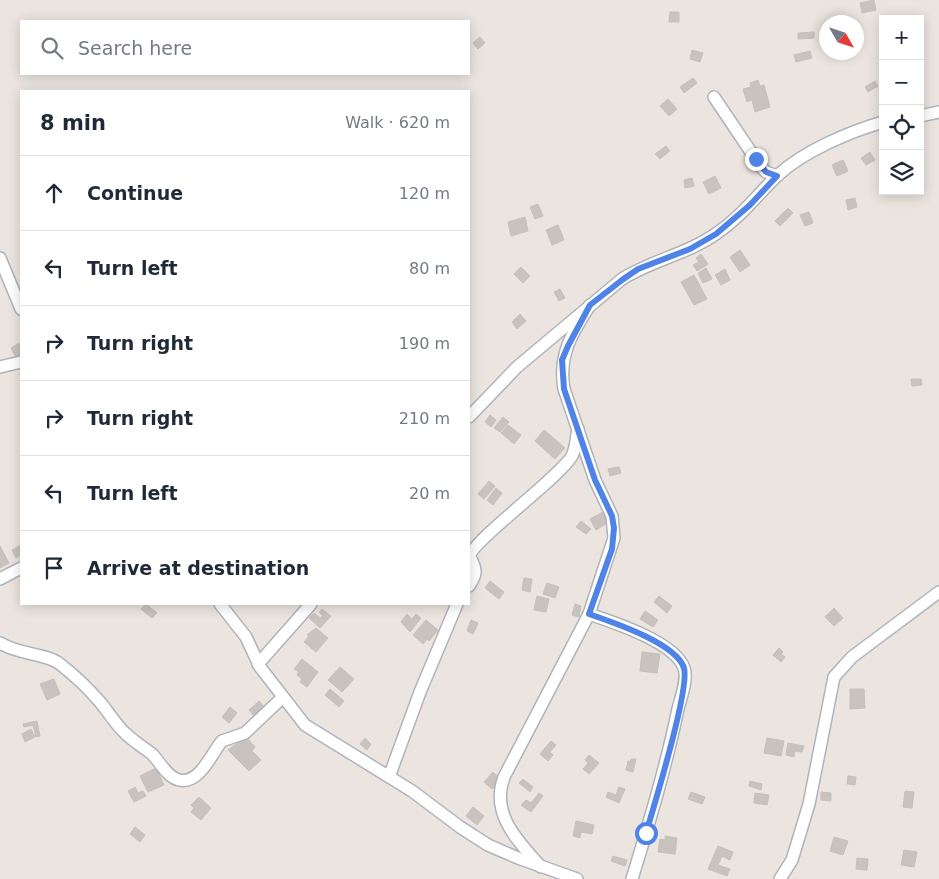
<!DOCTYPE html>
<meta charset="utf-8">
<style>
:root{--surface:#fff;--page:#f2f2f3;--text:#1f2937;--muted:#747a83;--line:#e0e1e3}
body{margin:0;font-family:"DejaVu Sans",sans-serif;background:var(--page);color:var(--text)}
.controls{position:absolute;right:15px;top:15px;display:grid;overflow:hidden;border-radius:0px;box-shadow:0 2px 12px #0003}
.controls button{width:45px;height:45px;display:grid;place-items:center;padding:0;border:0;border-bottom:1px solid var(--line);background:var(--surface);color:var(--text);font:25px sans-serif}
.compass{position:absolute;left:819px;top:15px;width:45px;height:45px;border-radius:50%;background:var(--surface);box-shadow:0 2px 12px #0003;rotate:129deg}
.stop{position:absolute;width:15px;height:15px;margin:-11px;border:4px solid #5083e8;border-radius:50%;background:#fff}
.stop.end{background:#5083e8;border-color:#fff;box-shadow:0 1px 5px #0008}
.list{margin:0;padding:0;list-style:none}
h2{display:flex;justify-content:space-between;align-items:center;height:65px;margin:0;padding:0 20px;font-size:21px}
h2 small{font-size:16px;font-weight:400;color:var(--muted)}
.list li{display:grid;grid-template-columns:32px 1fr auto;gap:15px;align-items:center;box-sizing:border-box;height:75px;padding:0 20px;border-top:1px solid var(--line)}
.list b{display:block;font-size:19px;white-space:nowrap}
.list em{font-size:16px;font-style:normal;color:var(--muted)}
.icon{flex:none;width:28px;height:28px;fill:none;stroke:currentColor;stroke-width:2;stroke-linecap:round;stroke-linejoin:round}
.map{position:relative;flex:none;width:939px;height:879px;overflow:hidden}
.search{position:absolute;background:var(--surface);box-shadow:0 2px 12px #0003;left:20px;top:20px;width:450px;height:55px;display:flex;align-items:center;gap:12px;box-sizing:border-box;padding:0 18px;border-radius:0px;color:var(--muted);font-size:19px}
.panel{position:absolute;background:var(--surface);box-shadow:0 2px 12px #0003;left:20px;top:90px;width:450px;height:515px;border-radius:0px}
.map>svg:first-child{display:block}
</style>
<div class="map">
<svg width="939" height="879" viewBox="0 0 939 879">
<rect width="100%" height="100%" fill="#ece5df"/>
<g fill="#c8c3be" stroke="#c7c0b9">
<path d="M874 0 876 10 862 13 860 3Z"/>
<path d="M670 12H679V22H669Z"/>
<path d="M814 32V38L798 39V33Z"/>
<path d="M480 37 485 43 478 49 473 43Z"/>
<path d="M692 50 703 53 700 62 690 59Z"/>
<path d="M810 51 812 58 796 62 794 55Z"/>
<path d="M693 78 697 83 684 93 680 87Z"/>
<path d="M758 80 760 86 764 85 770 107 755 112 752 100 747 102 743 89 751 87 750 83Z"/>
<path d="M875 81 878 86 868 92 865 87Z"/>
<path d="M668 99 677 109 669 116 660 106Z"/>
<path d="M666 146 670 151 660 159 655 154Z"/>
<path d="M870 152 875 160 866 165 861 158Z"/>
<path d="M843 160 848 171 837 176 832 165Z"/>
<path d="M715 176 721 188 709 194 703 182Z"/>
<path d="M692 178 694 186 685 188 684 180Z"/>
<path d="M855 198 857 207 848 210 846 200Z"/>
<path d="M538 204 543 216 535 219 530 207Z"/>
<path d="M788 208 793 213 780 226 775 221Z"/>
<path d="M809 212 813 223 805 226 800 215Z"/>
<path d="M525 217 528 231 511 236 508 222Z"/>
<path d="M558 225 564 240 552 245 546 230Z"/>
<path d="M740 250 750 265 740 272 730 257Z"/>
<path d="M701 254 708 264 697 271 693 265 699 262 696 258Z"/>
<path d="M521 267 530 276 523 283 514 274Z"/>
<path d="M706 268 712 279 703 283 698 273Z"/>
<path d="M725 269 730 280 721 285 715 275Z"/>
<path d="M694 275 707 299 694 305 681 282Z"/>
<path d="M560 289 565 298 559 301 554 292Z"/>
<path d="M520 314 526 321 517 329 512 322Z"/>
<path d="M19 343 21 357 17 359 11 348Z"/>
<path d="M911 379H921L922 385 912 386Z"/>
<path d="M490 415 496 420 491 427 485 422Z"/>
<path d="M503 417 509 422 500 432 494 428Z"/>
<path d="M508 425 521 435 514 444 501 433Z"/>
<path d="M544 430 565 448 555 459 535 441Z"/>
<path d="M619 467 621 473 610 476 608 469Z"/>
<path d="M489 481 495 486 484 499 478 494Z"/>
<path d="M496 488 502 493 493 505 487 500Z"/>
<path d="M603 512 609 522 596 530 590 519Z"/>
<path d="M581 521 591 529 586 534 576 527Z"/>
<path d="M21 545V555L16 558 12 550Z"/>
<path d="M0 546 9 563 0 568Z"/>
<path d="M524 578 532 579 530 592 522 590Z"/>
<path d="M490 581 504 592 499 599 485 588Z"/>
<path d="M547 583 559 587 555 598 543 594Z"/>
<path d="M537 596 549 599 546 612 534 610Z"/>
<path d="M659 596 672 606 667 613 654 602Z"/>
<path d="M146 604 157 613 152 618 141 609Z"/>
<path d="M575 604 581 606 579 617 572 615Z"/>
<path d="M834 608 843 618 834 626 825 617Z"/>
<path d="M322 609 331 616 320 628 309 618 314 613 320 618 323 616 319 612Z"/>
<path d="M645 611 658 620 653 627 640 619Z"/>
<path d="M407 614 412 619 416 614 421 618 410 632 401 622Z"/>
<path d="M426 620 438 630 429 641 427 639 423 644 413 635Z"/>
<path d="M471 620 478 623 473 634 467 631Z"/>
<path d="M316 628 328 638 316 652 304 642 309 636 307 635Z"/>
<path d="M779 648 783 652 781 654 785 657 781 662 773 655Z"/>
<path d="M642 652 660 654 657 673 640 671Z"/>
<path d="M302 659 318 672 307 687 300 682 302 679 297 675 299 672 294 669Z"/>
<path d="M340 667 354 679 342 692 328 680Z"/>
<path d="M54 679 60 694 47 700 40 684Z"/>
<path d="M330 689 344 701 339 707 325 695Z"/>
<path d="M850 689H864L865 708 850 709Z"/>
<path d="M259 701 264 707 254 716 249 710Z"/>
<path d="M230 707 237 713 229 723 222 717Z"/>
<path d="M37 721 40 736 36 737 33 725 24 727 23 724Z"/>
<path d="M31 729 35 737 25 742 22 734Z"/>
<path d="M246 737 255 747 252 751 261 760 249 771 228 750Z"/>
<path d="M365 738 371 744 367 750 360 744Z"/>
<path d="M767 738 784 741 781 756 764 753Z"/>
<path d="M551 741 556 745 550 752 553 755 548 761 540 754Z"/>
<path d="M788 743 804 746 802 752 795 751 794 757 786 755Z"/>
<path d="M589 755 599 763 589 774 583 769 588 763 585 760Z"/>
<path d="M631 759H636L633 772 626 770 628 761H631Z"/>
<path d="M156 768 164 785 148 792 140 776Z"/>
<path d="M493 772 500 779 492 789 484 782Z"/>
<path d="M848 776 856 777 855 785 847 784Z"/>
<path d="M523 779 533 787 530 792 519 783Z"/>
<path d="M750 781 762 784 761 790 749 786Z"/>
<path d="M135 787 138 793 143 791 146 796 134 802 128 791Z"/>
<path d="M619 787 625 789 619 803 606 797 608 792 616 795Z"/>
<path d="M905 791 914 792 912 808 903 807Z"/>
<path d="M691 792 705 797 702 804 688 799Z"/>
<path d="M821 792 831 793V801L821 800Z"/>
<path d="M539 793 543 796 531 812 521 805 526 800 531 803Z"/>
<path d="M755 793 769 795 767 805 754 803Z"/>
<path d="M199 797 211 808 201 820 191 812 194 808 191 805Z"/>
<path d="M473 807 484 816 477 825 466 816Z"/>
<path d="M576 821 594 825 592 834 581 832 580 838 573 836Z"/>
<path d="M135 827 145 835 140 842 130 834Z"/>
<path d="M665 836 677 838 675 854 658 852 660 839 665 840Z"/>
<path d="M834 837 848 841 843 855 830 851Z"/>
<path d="M718 846 733 852 730 860 722 856 718 865 730 869 727 876 708 869Z"/>
<path d="M904 850 917 852 914 867 901 865Z"/>
<path d="M613 856 627 860 625 866 611 861Z"/>
<path d="M857 858 868 859 867 870 856 869Z"/>
</g>
<g fill="none" stroke-linecap="round" stroke-linejoin="round">
<g stroke="#b0b3bb" stroke-width="14">
<g id="minor">
<path d="M714 97 761 167 766 172 777 176"/>
<path d="M920 116 939 112"/>
<path d="M0 258 21 309"/>
<path d="M0 367 21 362"/>
<path d="M469 417 517 367 622 279C652 260 688 254 717 233 741 217 757 195 778 175 804 151 849 132 883 122"/>
<path d="M0 579 21 568"/>
<path d="M469 586C477 574 477 570 470 557 469 543 559 478 572 456 576 448 576 438 578 429"/>
<path d="M220 604 246 637 260 667 305 725 412 791 460 827 488 845 518 858 577 879"/>
<path d="M589 614C613 622 675 642 684 668 688 680 681 697 678 709 666 767 649 823 632 879"/>
<path d="M0 643C19 655 46 653 60 664 74 675 88 688 99 701 108 711 115 724 125 733 133 741 143 747 152 754 160 762 167 777 179 780 200 785 212 752 222 741L245 733 283 697"/>
<path d="M258 664 311 604"/>
<path d="M389 777 420 692 457 604"/>
<path d="M541 867C518 841 490 814 504 777L589 614 614 538 612 516 595 480 564 389C558 355 572 333 590 305"/>
<path d="M780 879 792 860 809 804 834 677 852 657 939 592"/>
</g>
</g>
<use href="#minor" stroke="#fff" stroke-width="11"/>
</g>
<g fill="none" stroke-linecap="round" stroke-linejoin="round">
<path stroke="#5083e8" stroke-width="6" d="M646 833C654 806 690 689 684 668 676 643 612 622 589 614L612 549 614 528 612 516 595 480 564 389 562 360 568 346 590 305 622 280 638 269 690 249 716 234 750 205 777 176 766 172 756 159"/>
</g>
</svg>
<div class="controls">
<button>+</button>
<button>−</button>
<button><svg class="icon" aria-label="locate" viewBox="0 0 24 24"><circle cx="12" cy="12" r="6"/><path d="M12 2v4M12 18v4M2 12h4M18 12h4"/></svg></button>
<button><svg class="icon" aria-label="layers" viewBox="0 0 24 24"><path d="M12 4l9 5-9 5-9-5zM3 14l9 5 9-5"/></svg></button>
</div>
<svg class="compass" viewBox="-18 -18 36 36"><path d="M0-13l5 13h-10z" fill="#e53935"/><path d="M0 13l5-13h-10z" fill="#747a83"/></svg>
<div class="stop" style="left:646px;top:833px"></div>
<div class="stop end" style="left:756px;top:159px"></div>
<div class="search"><svg class="icon" aria-label="search" viewBox="0 0 24 24"><circle cx="10" cy="10" r="6"/><path d="M15 15l6 6"/></svg>Search here</div>
<section class="panel">
<h2>8 min<small>Walk · 620 m</small></h2>
<ul class="list">
<li><svg class="icon" aria-label="ahead" viewBox="0 0 24 24"><path d="M12 20V5M6 11l6-6 6 6"/></svg><div><b>Continue</b></div><em>120 m</em></li>
<li><svg class="icon" aria-label="left" viewBox="0 0 24 24"><path d="M17 20v-9H6M10 6l-5 5 5 5"/></svg><div><b>Turn left</b></div><em>80 m</em></li>
<li><svg class="icon" aria-label="right" viewBox="0 0 24 24"><path d="M7 20v-9h11M14 6l5 5-5 5"/></svg><div><b>Turn right</b></div><em>190 m</em></li>
<li><svg class="icon" aria-label="right" viewBox="0 0 24 24"><path d="M7 20v-9h11M14 6l5 5-5 5"/></svg><div><b>Turn right</b></div><em>210 m</em></li>
<li><svg class="icon" aria-label="left" viewBox="0 0 24 24"><path d="M17 20v-9H6M10 6l-5 5 5 5"/></svg><div><b>Turn left</b></div><em>20 m</em></li>
<li><svg class="icon" aria-label="arrive" viewBox="0 0 24 24"><path d="M6 21V4h12l-3 4 3 4H6"/></svg><div><b>Arrive at destination</b></div></li>
</ul>
</section>
</div>
